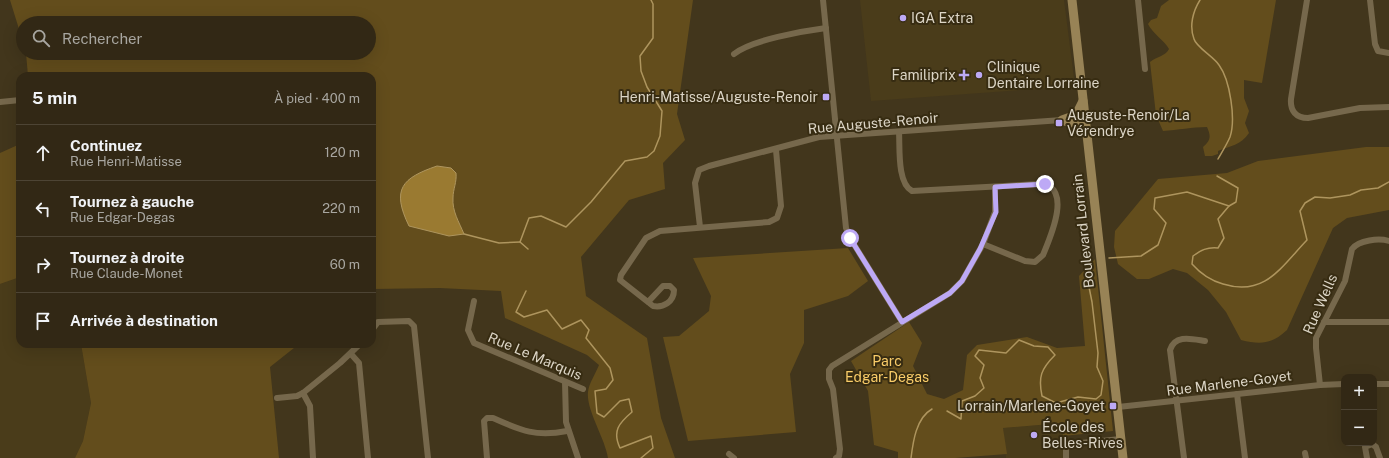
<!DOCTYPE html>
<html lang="fr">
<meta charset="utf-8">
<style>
:root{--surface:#322815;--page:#3d3422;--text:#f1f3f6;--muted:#a8a6a0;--line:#4d4434}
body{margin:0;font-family:"Public Sans",sans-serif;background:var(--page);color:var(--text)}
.controls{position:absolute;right:12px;bottom:12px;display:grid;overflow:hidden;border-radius:8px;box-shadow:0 4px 16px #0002}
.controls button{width:36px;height:36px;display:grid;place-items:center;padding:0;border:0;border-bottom:1px solid var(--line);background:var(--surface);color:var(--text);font:20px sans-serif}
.stop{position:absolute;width:12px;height:12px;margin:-9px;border:3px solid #bda9f5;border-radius:50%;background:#fff}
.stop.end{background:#bda9f5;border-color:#fff;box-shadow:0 1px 4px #0008}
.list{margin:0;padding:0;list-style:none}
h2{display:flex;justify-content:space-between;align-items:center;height:52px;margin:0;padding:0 16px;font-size:17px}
h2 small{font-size:13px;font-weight:400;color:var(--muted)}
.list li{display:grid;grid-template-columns:26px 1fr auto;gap:12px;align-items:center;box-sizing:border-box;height:56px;padding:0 16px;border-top:1px solid var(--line)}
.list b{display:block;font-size:15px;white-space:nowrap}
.list p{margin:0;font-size:13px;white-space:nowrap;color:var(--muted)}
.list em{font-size:13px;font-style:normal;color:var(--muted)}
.icon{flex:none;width:22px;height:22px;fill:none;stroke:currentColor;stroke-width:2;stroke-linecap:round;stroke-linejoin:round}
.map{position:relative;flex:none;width:1389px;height:458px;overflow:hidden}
.search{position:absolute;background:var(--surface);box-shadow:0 4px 16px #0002;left:16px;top:16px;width:360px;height:44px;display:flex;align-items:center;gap:10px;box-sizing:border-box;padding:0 14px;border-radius:22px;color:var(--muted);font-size:15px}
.panel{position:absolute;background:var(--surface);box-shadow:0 4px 16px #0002;left:16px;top:72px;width:360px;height:276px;border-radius:12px}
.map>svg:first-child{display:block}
</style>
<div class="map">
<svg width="1389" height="458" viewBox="0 0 1389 458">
<rect width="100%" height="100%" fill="#42361c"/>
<g fill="#4a3c1a">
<path d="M860 0H1064L1075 86 871 101Z"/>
<path d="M20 277V344H81L91 403 83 441 75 458H0V284Z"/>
<path d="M1062 423 1065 442 1071 444 1069 445 1066 458H1006L1003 428Z"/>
</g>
<g fill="#634d1c">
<path d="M10 0H693L677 114 685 140 663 163 665 189 629 200 581 257 586 296 647 338 661 418 675 458H608C605 438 586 410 588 392 589 383 596 373 599 365L587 355 505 318 501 291 440 288 372 289V76H28L26 53H369V23H23V42Z"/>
<path d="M1169 0H1276L1262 83 1244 80V98L1249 111 1245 123 1249 133C1241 145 1230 146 1218 151V154L1212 156H1205L1203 147C1211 140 1211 136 1207 127 1192 127 1178 130 1163 131L1156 115 1150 62C1156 57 1166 56 1169 49 1165 41 1152 33 1148 24L1151 20 1157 18 1161 6Z"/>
<path d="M20 144V277L0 284V153Z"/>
<path d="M1366 147H1389V210L1347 218 1333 228 1287 330C1272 344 1261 345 1241 340L1226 312 1208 290 1187 273 1173 269 1149 279H1137L1118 264 1114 247 1115 231 1158 179 1227 173 1258 161Z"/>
<path d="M848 248 868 281 848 296 804 310V343L790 374 796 432 688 441 663 337 679 336 709 311 711 296 693 258Z"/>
<path d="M1095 259 1113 431 1063 436 1062 423 1003 428 1007 454 955 458H898V452L874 445 868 391 851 361 909 322 922 343 913 366 927 394 944 399 963 390 967 355 977 345 1027 337 1057 348 1085 346 1079 276Z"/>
<path d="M81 344H299L270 367 279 458H75L83 441 91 403Z"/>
</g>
<path fill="#9a7a31" stroke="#ae955e" d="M437 166 451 168 456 173C457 182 453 189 453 198 452 211 459 222 464 234L449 236 409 226C391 189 402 178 437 166Z"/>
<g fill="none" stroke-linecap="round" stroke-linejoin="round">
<g stroke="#ae955e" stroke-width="1.5">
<path d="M1200 0C1193 11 1189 26 1194 39 1196 47 1214 57 1219 65 1230 80 1236 119 1230 137 1227 144 1222 152 1218 159"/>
<path d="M1217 176 1238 188 1236 202 1229 206 1218 219 1224 238 1218 248C1207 247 1201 250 1193 256L1192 264C1200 273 1212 281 1223 284 1265 297 1281 267 1307 240L1300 211 1305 203 1315 197 1330 198 1350 195 1361 190 1378 188 1389 182"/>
<path d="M464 234 499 243 520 242"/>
<path d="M528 249 520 242 529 218 541 216 566 227 591 202 625 161 647 157 654 151 660 136 662 111 647 87 641 71 640 56 653 38V4L651 0"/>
<path d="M1109 258 1141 256 1158 245 1166 223 1154 209 1155 198 1187 192 1229 206"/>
<path d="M526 291 516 312 524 317 547 310 562 329 581 320 589 330 586 338 610 368 613 380 606 389 595 391 597 413 604 417 620 401 629 399 632 412C619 423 612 431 620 448L651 436 653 448 641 458"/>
<path d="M947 411 961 419 962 401 975 396 984 388 980 378 984 365 975 356 979 350 1006 353 1019 340 1034 346 1048 347 1055 355C1041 369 1038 377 1042 396L1056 403 1078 397 1096 399 1101 395 1103 381 1097 367 1098 353 1092 302 1086 272 1091 262"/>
<path d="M911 458C913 442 916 418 932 409"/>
</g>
<g stroke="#76684c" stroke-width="6">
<path d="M823 0 846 228 850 238 902 322"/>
<path d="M1138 0 1145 69"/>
<path d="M1307 0 1291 99C1290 111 1296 118 1308 118L1360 108 1389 107"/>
<path d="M1370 0 1375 44 1378 51 1389 53"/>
<path d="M734 54C751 40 803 31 826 28"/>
<path d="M0 102 20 100"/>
<path d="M899 132C900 148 897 183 912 191L1041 184C1073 187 1050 238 1043 255L1035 262 1025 261 983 244"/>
<path d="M700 227 695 183 699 170 709 166 819 137 1062 120"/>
<path d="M474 301 468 330 474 343 583 389"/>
<path d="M648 302 663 286H670L674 290C674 302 663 308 653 306L620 280 621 275 646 238 660 231 769 222 777 218 781 206 776 150"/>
<path d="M1324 322H1389"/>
<path d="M372 330 378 322 409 321 414 326 428 458"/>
<path d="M351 354 359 363 368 458"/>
<path d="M565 382 566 422 578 458"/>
<path d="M1374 384H1389"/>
<path d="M1320 385 1316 348V338L1345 281 1352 249C1359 240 1379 238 1389 241"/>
<path d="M303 393 310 406 313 458"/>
<path d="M1237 394 1245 458"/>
<path d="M277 398 297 396 303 393 340 363 360 344"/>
<path d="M1118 407 1320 385 1344 384"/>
<path d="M1305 453 1306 458"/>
<path d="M729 454 734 458"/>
<path d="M487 458 484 421 487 418H493C522 431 536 437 567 431"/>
<path d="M836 458 839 456 840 449 833 389 829 379V370L832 366 950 293 962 281 983 244 995 212V187"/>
<path d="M1066 458V448L1071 444 1121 439"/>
<path d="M1184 458 1170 350C1175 334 1192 339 1205 341"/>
<path d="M1367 458 1365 447 1372 444 1376 447 1380 458"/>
</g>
<g stroke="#988356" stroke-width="9">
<path d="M1072 0 1123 458"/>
<path d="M1062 120 1076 115 1083 101"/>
<path d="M1064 121 1079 125 1087 134"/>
</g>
</g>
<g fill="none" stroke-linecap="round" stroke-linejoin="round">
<path stroke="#bda9f5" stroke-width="5" d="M850 238 902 322 950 293 962 281 980 249 996 212 995 187 1045 184"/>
</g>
<g fill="#bda9f5" stroke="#372c12" stroke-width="1.5">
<circle cx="903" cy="18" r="4"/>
<path d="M962 69h4v4h4v4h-4v4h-4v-4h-4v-4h4z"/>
<circle cx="979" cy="75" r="4"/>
<rect x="822" y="93" width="8" height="8" rx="2"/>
<rect x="1055" y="119" width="8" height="8" rx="2"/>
<rect x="1109" y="402" width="8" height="8" rx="2"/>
<circle cx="1034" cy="435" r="4"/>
</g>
<g text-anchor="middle" stroke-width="4" stroke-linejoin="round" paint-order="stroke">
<g font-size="14" fill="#dcd5c6" stroke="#372c12" text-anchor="start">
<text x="911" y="23">IGA Extra</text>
<text x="987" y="72">Clinique<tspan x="987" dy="16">Dentaire Lorraine</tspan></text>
<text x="956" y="80" text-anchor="end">Familiprix</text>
<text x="818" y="102" text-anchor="end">Henri-Matisse/Auguste-Renoir</text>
<text x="1067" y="120">Auguste-Renoir/La<tspan x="1067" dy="16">Vérendrye</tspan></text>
<text x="1105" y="411" text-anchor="end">Lorrain/Marlene-Goyet</text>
<text x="1042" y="432">École des<tspan x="1042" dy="16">Belles-Rives</tspan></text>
</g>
<g font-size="14" fill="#dcd5c6" stroke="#372c12">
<text transform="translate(873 123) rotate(-5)" y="5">Rue Auguste-Renoir</text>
<text transform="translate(1083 231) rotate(-96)" y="5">Boulevard Lorrain</text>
<text transform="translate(1320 304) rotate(-66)" y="5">Rue Wells</text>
<text transform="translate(535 356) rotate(23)" y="5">Rue Le Marquis</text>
<text transform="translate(1229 383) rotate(-7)" y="5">Rue Marlene-Goyet</text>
</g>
<g font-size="14" fill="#facd69" stroke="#372c12">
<text x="887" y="366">Parc<tspan x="887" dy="16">Edgar-Degas</tspan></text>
</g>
</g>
</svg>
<div class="controls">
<button>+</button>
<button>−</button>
</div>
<div class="stop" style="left:850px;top:238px"></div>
<div class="stop end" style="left:1045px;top:184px"></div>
<div class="search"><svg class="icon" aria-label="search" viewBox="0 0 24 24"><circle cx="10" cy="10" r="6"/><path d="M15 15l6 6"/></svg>Rechercher</div>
<section class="panel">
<h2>5 min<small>À pied · 400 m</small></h2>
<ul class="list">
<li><svg class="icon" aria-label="ahead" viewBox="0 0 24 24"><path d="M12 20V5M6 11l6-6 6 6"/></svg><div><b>Continuez</b><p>Rue Henri-Matisse</p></div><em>120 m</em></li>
<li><svg class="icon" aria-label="left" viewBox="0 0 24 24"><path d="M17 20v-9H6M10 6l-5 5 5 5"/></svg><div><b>Tournez à gauche</b><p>Rue Edgar-Degas</p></div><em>220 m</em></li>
<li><svg class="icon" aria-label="right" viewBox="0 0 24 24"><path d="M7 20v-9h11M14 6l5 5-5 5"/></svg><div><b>Tournez à droite</b><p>Rue Claude-Monet</p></div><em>60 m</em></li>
<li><svg class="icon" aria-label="arrive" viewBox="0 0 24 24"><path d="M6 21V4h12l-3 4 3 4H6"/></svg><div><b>Arrivée à destination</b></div></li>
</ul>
</section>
</div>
